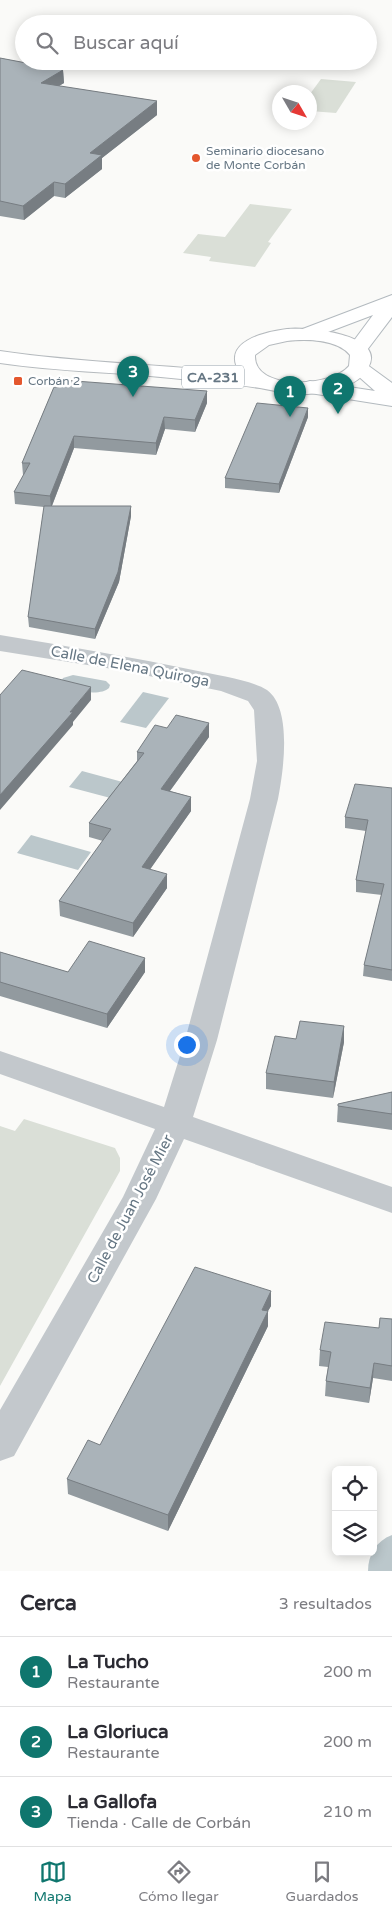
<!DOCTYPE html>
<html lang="es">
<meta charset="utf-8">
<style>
:root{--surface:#fff;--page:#f7f7f7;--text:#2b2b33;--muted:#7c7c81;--line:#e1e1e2;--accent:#0f766e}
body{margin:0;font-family:"Varela Round",sans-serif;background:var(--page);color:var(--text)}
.controls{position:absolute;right:15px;bottom:15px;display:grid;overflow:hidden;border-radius:8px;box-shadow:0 2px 12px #0003}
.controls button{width:45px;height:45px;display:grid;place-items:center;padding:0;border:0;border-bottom:1px solid var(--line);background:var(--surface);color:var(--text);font:25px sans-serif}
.compass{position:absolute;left:272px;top:85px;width:45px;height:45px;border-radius:50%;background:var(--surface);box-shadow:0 2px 12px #0003;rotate:129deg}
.you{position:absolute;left:186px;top:1044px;width:18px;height:18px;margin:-12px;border:4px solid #fff;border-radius:50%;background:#1a73e8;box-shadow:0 0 0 8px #1a73e833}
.badge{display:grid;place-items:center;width:32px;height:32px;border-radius:50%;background:var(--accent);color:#fff;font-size:16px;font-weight:700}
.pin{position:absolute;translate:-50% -41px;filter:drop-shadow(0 1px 2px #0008)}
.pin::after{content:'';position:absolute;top:26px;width:18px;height:15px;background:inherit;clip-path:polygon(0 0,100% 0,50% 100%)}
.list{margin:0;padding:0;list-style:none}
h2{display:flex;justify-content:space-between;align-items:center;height:65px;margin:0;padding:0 20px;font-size:21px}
h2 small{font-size:16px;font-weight:400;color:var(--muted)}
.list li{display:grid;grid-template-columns:32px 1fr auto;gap:15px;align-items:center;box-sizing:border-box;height:70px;padding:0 20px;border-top:1px solid var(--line)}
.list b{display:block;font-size:19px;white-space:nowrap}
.list p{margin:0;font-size:16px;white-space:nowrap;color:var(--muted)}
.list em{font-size:16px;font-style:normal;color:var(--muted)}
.icon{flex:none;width:28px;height:28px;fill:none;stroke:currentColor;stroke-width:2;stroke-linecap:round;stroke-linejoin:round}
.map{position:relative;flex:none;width:392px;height:1571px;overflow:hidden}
.search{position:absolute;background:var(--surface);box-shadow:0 2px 12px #0003;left:15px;right:15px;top:15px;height:55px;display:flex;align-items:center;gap:12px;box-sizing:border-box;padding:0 18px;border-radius:28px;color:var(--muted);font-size:19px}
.sheet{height:275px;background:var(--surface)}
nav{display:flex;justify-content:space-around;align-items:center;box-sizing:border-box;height:70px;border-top:1px solid var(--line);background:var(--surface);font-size:14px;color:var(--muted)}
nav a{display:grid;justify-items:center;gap:2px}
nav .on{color:var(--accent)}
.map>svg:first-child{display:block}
</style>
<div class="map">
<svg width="392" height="1571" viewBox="0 0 392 1571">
<rect width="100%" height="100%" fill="#fafaf8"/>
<g fill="#dadfd7">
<path d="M321 79 356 82 336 113 310 111V94Z"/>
<path d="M250 204 292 209 268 242 271 243 255 267 209 261 211 257 183 253 198 234 225 237Z"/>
<path d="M24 1119 115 1148 120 1158V1171L0 1386V1126L15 1131Z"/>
</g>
<g fill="#bbc7cb">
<path d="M73 675 106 681 110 685 109 688C100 697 69 691 61 682L63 678Z"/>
<path d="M143 692 169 698 146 728 120 722Z"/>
<path d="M82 771 130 784 118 800 69 787Z"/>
<path d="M31 835 91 852 78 870 17 853Z"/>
<path d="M392 1535V1571H368C368 1555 376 1541 392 1535Z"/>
</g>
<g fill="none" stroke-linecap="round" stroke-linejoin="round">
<g stroke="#b3babf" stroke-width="2">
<g id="secondary">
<path d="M392 295V317L364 354 357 356 350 354 347 350 373 315 307 340 300 338 297 334 300 330Z"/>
<path d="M359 362 366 364 392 383V406L310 393 303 391 300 387 303 383 310 381 375 391 349 368 352 364Z"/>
</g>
</g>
<g stroke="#b5babe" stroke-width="2">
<path id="primary" d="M287 329C305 327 388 333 368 368 357 388 329 392 308 394 291 395 276 391 260 388 234 384 207 382 181 379 120 372 60 372 0 363V351C79 363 160 364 240 373 220 342 264 332 287 329ZM287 341C306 339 337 339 350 355L349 366C332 387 253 392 255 355L269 345Z"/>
</g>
<path fill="#c3c8cc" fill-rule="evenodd" d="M0 635C66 646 132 657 198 671 215 675 252 680 267 690 293 709 283 773 278 799L217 1040 193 1117 392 1187V1213L184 1139 156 1199 14 1456 0 1461V1410L123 1197 155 1129 0 1074V1051L164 1107 185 1040 250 799 257 761 254 710 248 701 221 691 125 671 0 651Z"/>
<use href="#secondary" fill="#fff" fill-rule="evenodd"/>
<use href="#primary" fill="#fff" fill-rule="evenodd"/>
</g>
<g fill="#929a9f">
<path d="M0 58 63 70 64 83 59 86 157 101V115L102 158V169L65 198 54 196 24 220 0 216Z"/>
<path d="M54 387 207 391V403L195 432 165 429 156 455 74 448 52 506 131 516 119 582 95 639 29 627 28 617 44 507 15 504 14 492 24 475H23L22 463Z"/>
<path d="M308 408V417L279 493 225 488V478Z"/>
<path d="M209 737 170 791 191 797V811L150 869 167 888 133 937 60 916 59 901 103 841 89 837V823L137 761V752Z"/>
<path d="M392 788V981L363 976 364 965 382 895 356 892V880L366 831 345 828V817Z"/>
<path d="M0 952 68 972 145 958V972L107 1028 0 996Z"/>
<path d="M344 1026V1042L333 1098 266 1089V1073L296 1039Z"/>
<path d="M392 1092V1130L337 1122 338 1104Z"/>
<path d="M271 1291V1306L268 1311V1326L168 1531 68 1494 67 1479 100 1445Z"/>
<path d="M392 1319V1381L373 1378 369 1403 325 1396 326 1381 328 1367 319 1366 320 1350 379 1328Z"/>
</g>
<g fill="#777d82">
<path d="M63 70 64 83 41 96V83Z"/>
<path d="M157 101V115L102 158V169L65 198V184L90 153Z"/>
<path d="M54 182V196L24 220 23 206Z"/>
<path d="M207 391V403L195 432V420Z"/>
<path d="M308 408V417L279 493V484Z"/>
<path d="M164 417 165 429 156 455V443Z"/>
<path d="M74 436V448L51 508 50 496Z"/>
<path d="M131 506V516L119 582 95 639V629Z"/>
<path d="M91 687V700L73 722V725L0 810V795Z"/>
<path d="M209 723V737L161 803V789Z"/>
<path d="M191 797V811L142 881V867Z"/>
<path d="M167 874V888L133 937V923Z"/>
<path d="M145 958V972L107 1028V1014Z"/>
<path d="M344 1026V1042L333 1098 334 1082Z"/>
<path d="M271 1291V1306L268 1311V1326L168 1531V1515Z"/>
<path d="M374 1363 373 1378 369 1403 370 1388Z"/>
</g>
<g fill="#aab3b9" stroke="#777d82">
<path d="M0 58 63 70 41 83 157 101 90 153 102 155 65 184 54 182 23 206 0 201Z"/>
<path d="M62 380 207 391 195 420 164 417 156 443 74 436 50 496 14 492 30 463H22L54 387H59Z"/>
<path d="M257 403 308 408 279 484 225 478Z"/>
<path d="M44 506H131L118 572 95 629 28 617Z"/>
<path d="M22 670 91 687 70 712H73L0 795V695Z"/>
<path d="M176 715 209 723 161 789 191 797 142 867 167 874 133 923 59 901 111 829 89 823 144 753 137 752 155 725 167 728Z"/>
<path d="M355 784 392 788V970L364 965 384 884 356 880 368 820 345 817Z"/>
<path d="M89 941 145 958 107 1014 0 982V952L68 972Z"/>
<path d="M300 1021 344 1026 334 1082 266 1073 275 1036 296 1039Z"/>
<path d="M392 1092V1114L338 1106V1104Z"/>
<path d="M195 1267 271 1291 262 1310 268 1311 168 1515 67 1479 88 1440 100 1445Z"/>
<path d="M380 1318 392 1319V1366L374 1363 370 1388 326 1381 331 1352 320 1350 325 1322 379 1328Z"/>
</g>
<g fill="#e4572e" stroke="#fff" stroke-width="2">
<circle cx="196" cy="158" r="5"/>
<rect x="13" y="376" width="10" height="10" rx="2.5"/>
</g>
<g text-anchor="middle" stroke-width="5" stroke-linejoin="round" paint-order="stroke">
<g font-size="12" fill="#657683" stroke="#fff" text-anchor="start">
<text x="206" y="155">Seminario diocesano<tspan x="206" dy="14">de Monte Corbán</tspan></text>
<text x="28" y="385">Corbán 2</text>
</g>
<rect fill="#fff" stroke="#939fa8" stroke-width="1" x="182" y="365.5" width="62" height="23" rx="4"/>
<g font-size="14" font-weight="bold" fill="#657683">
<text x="213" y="382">CA-231</text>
</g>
<g font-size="15" fill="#657683" stroke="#fff">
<text transform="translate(130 666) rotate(11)" y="5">Calle de Elena Quiroga</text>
<text transform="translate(130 1209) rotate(-62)" y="5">Calle de Juan José Mier</text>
</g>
</g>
</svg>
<div class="controls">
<button><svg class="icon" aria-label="locate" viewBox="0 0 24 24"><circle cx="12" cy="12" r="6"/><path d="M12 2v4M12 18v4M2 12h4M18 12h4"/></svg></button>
<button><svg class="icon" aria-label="layers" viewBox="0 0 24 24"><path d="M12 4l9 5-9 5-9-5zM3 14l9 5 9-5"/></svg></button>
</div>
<svg class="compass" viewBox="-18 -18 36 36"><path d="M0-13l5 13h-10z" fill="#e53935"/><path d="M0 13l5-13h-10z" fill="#7c7c81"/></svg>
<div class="you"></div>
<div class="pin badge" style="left:290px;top:417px">1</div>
<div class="pin badge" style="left:338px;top:414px">2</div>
<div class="pin badge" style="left:133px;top:397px">3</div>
<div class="search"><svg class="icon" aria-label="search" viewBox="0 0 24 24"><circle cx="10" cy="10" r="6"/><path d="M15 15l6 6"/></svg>Buscar aquí</div>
</div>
<section class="sheet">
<h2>Cerca<small>3 resultados</small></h2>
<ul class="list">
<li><span class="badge">1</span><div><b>La Tucho</b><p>Restaurante</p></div><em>200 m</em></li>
<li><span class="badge">2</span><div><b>La Gloriuca</b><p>Restaurante</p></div><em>200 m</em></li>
<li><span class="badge">3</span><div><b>La Gallofa</b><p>Tienda · Calle de Corbán</p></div><em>210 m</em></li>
</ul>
</section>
<nav>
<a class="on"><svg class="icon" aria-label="map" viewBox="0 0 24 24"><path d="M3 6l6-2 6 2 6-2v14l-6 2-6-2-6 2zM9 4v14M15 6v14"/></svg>Mapa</a>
<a><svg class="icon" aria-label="directions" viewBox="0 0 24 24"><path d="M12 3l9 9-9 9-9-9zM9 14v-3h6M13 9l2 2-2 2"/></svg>Cómo llegar</a>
<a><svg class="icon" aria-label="saved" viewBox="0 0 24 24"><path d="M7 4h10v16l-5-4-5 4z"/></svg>Guardados</a>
</nav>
